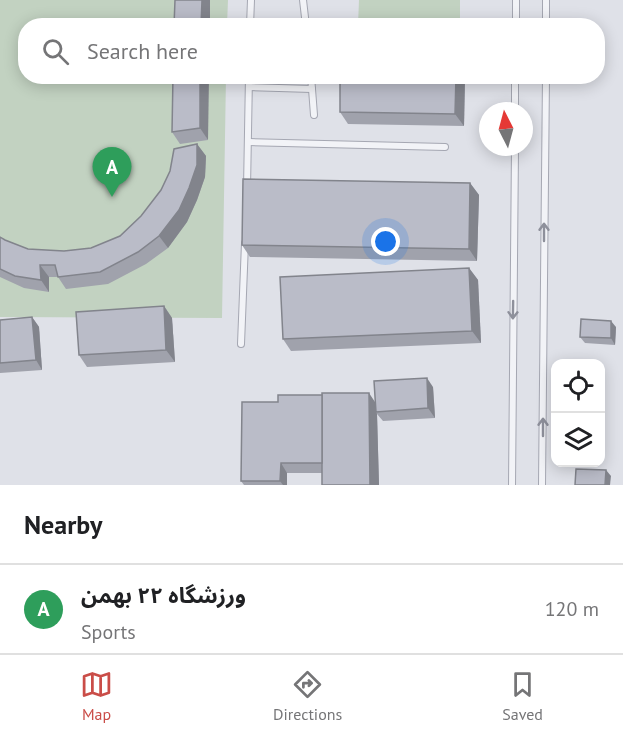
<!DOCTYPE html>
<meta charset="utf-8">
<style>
:root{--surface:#fff;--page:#f2f2f2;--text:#202124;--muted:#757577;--line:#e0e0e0;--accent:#ca4d48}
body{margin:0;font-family:"PT Sans","Noto Sans Arabic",sans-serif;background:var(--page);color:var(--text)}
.controls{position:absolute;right:18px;bottom:18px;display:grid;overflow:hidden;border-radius:12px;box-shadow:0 3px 15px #0003}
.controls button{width:54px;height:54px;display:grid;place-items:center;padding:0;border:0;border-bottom:2px solid var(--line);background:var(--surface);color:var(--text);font:30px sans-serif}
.compass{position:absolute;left:479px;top:102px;width:54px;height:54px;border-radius:50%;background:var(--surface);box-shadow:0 3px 15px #0003;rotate:354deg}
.you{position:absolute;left:386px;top:242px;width:21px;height:21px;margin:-15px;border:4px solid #fff;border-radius:50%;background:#1a73e8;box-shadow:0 0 0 9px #1a73e833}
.badge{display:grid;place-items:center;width:39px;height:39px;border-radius:50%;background:var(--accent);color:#fff;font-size:20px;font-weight:700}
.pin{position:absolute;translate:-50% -50px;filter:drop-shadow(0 2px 3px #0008)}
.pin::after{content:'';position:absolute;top:32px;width:21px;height:18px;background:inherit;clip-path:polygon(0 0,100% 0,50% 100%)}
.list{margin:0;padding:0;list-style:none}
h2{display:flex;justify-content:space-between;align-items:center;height:78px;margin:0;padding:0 24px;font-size:26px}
h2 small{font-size:20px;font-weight:400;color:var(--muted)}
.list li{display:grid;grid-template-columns:39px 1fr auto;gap:18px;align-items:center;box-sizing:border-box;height:90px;padding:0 24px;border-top:2px solid var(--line)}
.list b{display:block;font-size:22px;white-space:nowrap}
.list p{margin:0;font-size:20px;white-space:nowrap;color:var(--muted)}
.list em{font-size:20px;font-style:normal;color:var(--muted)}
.icon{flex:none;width:33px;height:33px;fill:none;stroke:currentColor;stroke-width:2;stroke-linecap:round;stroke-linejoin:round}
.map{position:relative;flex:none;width:623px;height:485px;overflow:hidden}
.search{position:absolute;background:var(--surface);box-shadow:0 3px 15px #0003;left:18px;right:18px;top:18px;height:66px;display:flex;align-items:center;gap:15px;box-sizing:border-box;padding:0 21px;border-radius:24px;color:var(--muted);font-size:22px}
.sheet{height:168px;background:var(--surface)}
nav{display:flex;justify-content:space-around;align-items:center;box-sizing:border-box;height:84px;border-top:2px solid var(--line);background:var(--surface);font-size:16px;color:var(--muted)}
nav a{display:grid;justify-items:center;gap:3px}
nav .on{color:var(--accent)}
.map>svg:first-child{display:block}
</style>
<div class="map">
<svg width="623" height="485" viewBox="0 0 623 485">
<rect width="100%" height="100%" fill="#dfe1e8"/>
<g fill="#c2d2c1">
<path d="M0 0H228L227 25 26 26V76L226 77 222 318 0 317Z"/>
<path d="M359 0H460V25H358Z"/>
</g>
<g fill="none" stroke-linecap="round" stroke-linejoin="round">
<g stroke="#a5a7b2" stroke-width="8">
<g id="lane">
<path d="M303 0 306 26"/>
<path d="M250 26 251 0"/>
<path d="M516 26V0"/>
<path d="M546 26V0"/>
<path d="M311 76 314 115"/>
<path d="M249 87 312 89"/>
<path d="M515 111V76"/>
<path d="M249 142 445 147"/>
<path d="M247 188 249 76"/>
<path d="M241 344 245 243"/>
<path d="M512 485 515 147"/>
<path d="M542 485 546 76"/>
</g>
</g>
<use href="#lane" stroke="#f2f3f7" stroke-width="6"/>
</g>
<g fill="#a0a2ac">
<path d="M173 76 208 140 180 144 172 132Z"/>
<path d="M340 76H465L464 126 348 124 340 112Z"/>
<path d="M197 144 206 156 205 177 197 200 187 222 168 248 146 264 108 284 66 289 58 277H49V292L24 288 0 277V237L5 240 28 249 64 251 91 248 120 236 141 216Z"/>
<path d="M470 183 479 195 477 261 250 257 242 245Z"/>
<path d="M469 268 478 280 481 343 291 351 283 339Z"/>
<path d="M164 306 172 318 175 362 87 367 79 355Z"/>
<path d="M32 317 39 327 42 370 0 373V320Z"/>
<path d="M616 327 615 345 585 343 580 337Z"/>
<path d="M433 387 435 418 383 421 377 414 379 485H322V473H287V485H244L241 481 375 402Z"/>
</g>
<g fill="#82848c">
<path d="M202 0H210V26H201Z"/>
<path d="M200 76H209L208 140 200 128Z"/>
<path d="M456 76H465L464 126 455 114Z"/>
<path d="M197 144 206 156 205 177 197 200 187 222 168 248 159 236Z"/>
<path d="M470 183 479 195 477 261 469 249Z"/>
<path d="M40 265 49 277V292L41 280Z"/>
<path d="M469 268 478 280 481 343 472 331Z"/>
<path d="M164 306 172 318 175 362 166 350Z"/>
<path d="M32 317 39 327 42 370 36 360Z"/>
<path d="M611 321 616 327 615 345 611 338Z"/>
<path d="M427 378 433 387 435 418 428 408Z"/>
<path d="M369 393 377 405 376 412 377 414 379 485H370Z"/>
<path d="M281 463 287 473V485H283L280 481Z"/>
<path d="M606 470 611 476 610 485H605Z"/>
</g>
<g fill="#babcc8" stroke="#82848c" stroke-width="1.5">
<path d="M175 0H202L201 26H174Z"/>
<path d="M173 76H200V128L172 132Z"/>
<path d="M340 76H456L455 114 340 112Z"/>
<path d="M197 144V165L189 188 179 210 159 236 138 252 100 272 58 277 55 265H40L41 280 15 276 0 269V237L5 240 28 249 64 251 91 248 120 236 141 216 161 190 170 171 174 149Z"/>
<path d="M243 179 470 183 469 249 242 245Z"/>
<path d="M469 268 472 331 283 339 280 277Z"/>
<path d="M164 306 166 350 79 355 76 312Z"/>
<path d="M32 317 36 360 0 363V320Z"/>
<path d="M581 319 611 321V338L580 337Z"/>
<path d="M427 378 428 408 376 412 374 381Z"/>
<path d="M322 393H369L370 485H322Z"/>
<path d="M278 395H322V463H281L280 481H241L242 402H278Z"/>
<path d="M576 469 606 470 605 485H575Z"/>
</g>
<defs><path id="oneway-shaft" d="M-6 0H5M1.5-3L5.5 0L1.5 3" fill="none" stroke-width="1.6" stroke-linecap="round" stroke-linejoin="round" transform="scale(1.5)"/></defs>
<g stroke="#8e909b">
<use href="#oneway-shaft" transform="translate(544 232) rotate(-90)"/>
<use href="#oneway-shaft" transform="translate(513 310) rotate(91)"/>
<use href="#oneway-shaft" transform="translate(543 427) rotate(-90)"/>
</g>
</svg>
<div class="controls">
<button><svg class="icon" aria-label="locate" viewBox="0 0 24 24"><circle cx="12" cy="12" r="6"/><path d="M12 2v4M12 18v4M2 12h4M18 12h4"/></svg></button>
<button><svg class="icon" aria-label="layers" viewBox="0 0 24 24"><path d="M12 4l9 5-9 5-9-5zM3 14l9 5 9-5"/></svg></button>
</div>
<svg class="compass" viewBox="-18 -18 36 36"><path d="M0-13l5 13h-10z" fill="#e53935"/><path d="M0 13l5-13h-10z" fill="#757577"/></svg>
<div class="you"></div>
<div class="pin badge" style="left:112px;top:197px;background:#2e9e5b">A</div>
<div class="search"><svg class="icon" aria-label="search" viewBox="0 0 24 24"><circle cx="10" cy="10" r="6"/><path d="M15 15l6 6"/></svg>Search here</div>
</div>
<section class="sheet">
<h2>Nearby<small></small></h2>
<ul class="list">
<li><span class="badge" style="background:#2e9e5b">A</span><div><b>ورزشگاه ۲۲ بهمن</b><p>Sports</p></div><em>120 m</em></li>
</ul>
</section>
<nav>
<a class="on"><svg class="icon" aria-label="map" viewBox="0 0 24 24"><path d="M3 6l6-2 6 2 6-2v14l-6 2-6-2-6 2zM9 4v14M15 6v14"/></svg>Map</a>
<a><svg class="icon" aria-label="directions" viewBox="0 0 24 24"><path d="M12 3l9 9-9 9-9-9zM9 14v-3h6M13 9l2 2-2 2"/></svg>Directions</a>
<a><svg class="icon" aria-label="saved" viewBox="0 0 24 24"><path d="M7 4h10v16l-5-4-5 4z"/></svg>Saved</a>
</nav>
